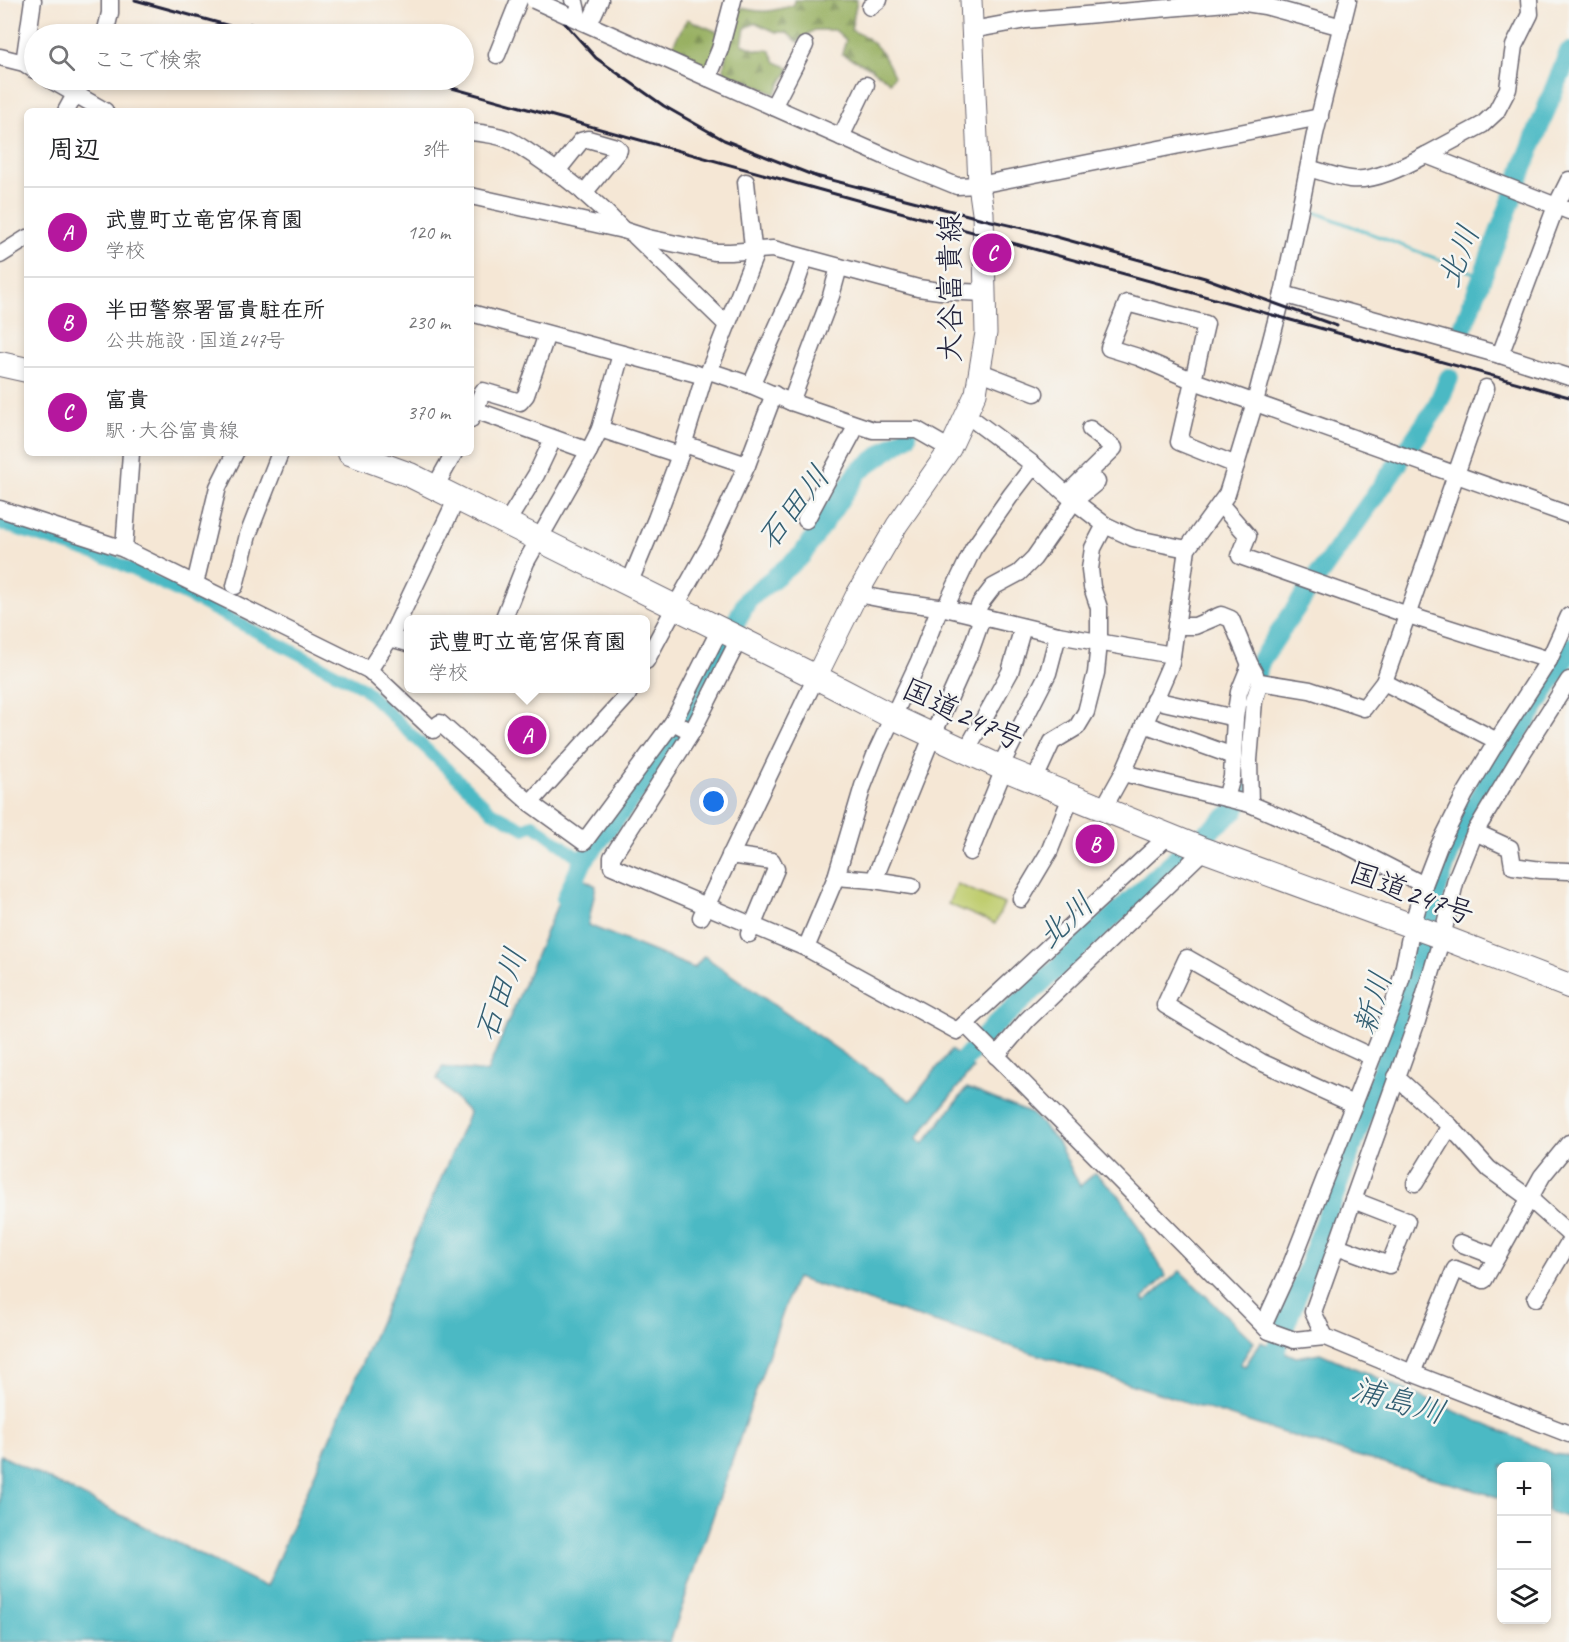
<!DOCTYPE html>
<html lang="ja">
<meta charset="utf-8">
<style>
:root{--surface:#fff;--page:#f6f6f6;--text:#202124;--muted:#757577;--line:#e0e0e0;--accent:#b5179e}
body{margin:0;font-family:Caveat,"Klee One",sans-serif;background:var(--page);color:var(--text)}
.controls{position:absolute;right:18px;bottom:18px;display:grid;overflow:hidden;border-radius:9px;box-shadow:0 3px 9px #0003}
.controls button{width:54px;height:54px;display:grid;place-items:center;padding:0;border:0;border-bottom:2px solid var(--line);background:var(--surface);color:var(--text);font:30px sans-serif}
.you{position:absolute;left:714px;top:802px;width:21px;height:21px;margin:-15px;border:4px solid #fff;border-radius:50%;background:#1a73e8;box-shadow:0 0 0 9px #1a73e833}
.badge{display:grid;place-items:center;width:39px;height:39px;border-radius:50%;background:var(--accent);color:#fff;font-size:20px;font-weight:700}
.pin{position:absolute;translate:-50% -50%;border:3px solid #fff;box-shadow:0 2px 6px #0006}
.popup{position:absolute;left:404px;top:615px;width:246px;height:78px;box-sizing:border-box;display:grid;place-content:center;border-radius:9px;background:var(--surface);filter:drop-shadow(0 2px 4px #0005);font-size:20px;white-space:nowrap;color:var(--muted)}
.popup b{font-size:22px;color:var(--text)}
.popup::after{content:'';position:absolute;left:50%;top:100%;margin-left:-12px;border:12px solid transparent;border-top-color:var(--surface)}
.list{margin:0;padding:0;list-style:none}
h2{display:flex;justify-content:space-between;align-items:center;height:78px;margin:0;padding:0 24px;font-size:26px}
h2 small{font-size:20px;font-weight:400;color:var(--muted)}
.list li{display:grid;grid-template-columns:39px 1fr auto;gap:18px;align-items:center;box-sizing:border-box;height:90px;padding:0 24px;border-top:2px solid var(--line)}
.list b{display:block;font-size:22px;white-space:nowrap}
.list p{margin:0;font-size:20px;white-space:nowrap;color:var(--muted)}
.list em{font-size:20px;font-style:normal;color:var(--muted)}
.icon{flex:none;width:33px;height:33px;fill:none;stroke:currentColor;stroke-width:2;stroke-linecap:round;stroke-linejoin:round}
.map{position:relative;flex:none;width:1569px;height:1642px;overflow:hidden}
.search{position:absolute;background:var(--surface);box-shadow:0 3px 9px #0003;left:24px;top:24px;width:450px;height:66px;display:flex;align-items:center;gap:15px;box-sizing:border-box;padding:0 21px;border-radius:33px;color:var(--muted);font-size:22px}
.panel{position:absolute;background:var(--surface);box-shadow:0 3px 9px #0003;left:24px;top:108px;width:450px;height:348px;border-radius:9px}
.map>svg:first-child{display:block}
</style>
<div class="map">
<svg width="1569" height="1642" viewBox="0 0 1569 1642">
<defs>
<pattern id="forest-firs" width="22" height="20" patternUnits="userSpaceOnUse" patternTransform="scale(1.5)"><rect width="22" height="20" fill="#98b062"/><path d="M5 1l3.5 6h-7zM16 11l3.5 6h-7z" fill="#7c8f52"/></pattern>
</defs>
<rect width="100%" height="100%" fill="#f6f6f2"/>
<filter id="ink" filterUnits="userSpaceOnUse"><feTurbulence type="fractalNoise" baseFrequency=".0167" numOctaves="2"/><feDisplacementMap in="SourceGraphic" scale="12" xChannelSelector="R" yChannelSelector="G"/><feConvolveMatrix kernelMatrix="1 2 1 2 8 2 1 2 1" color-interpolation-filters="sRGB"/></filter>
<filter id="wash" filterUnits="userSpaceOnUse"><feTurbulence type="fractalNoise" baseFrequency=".008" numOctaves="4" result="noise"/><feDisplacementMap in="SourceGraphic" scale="24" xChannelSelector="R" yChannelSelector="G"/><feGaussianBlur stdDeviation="1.35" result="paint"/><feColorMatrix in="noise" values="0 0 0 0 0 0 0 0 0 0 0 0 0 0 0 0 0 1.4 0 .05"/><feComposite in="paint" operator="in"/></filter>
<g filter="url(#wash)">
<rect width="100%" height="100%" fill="#f5e7d5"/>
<g fill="url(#forest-firs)" stroke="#5d694e" stroke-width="1.5">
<path d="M794 0H857L851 30C876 40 884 53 894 76L890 82 871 68 842 54 846 40 835 30H814L798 42 786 32H776L756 23 745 28 742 44 756 50H770L776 62 790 68 775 94 739 77 725 78 724 65 736 7C763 13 767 13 794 5Z"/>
<path d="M687 19 720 33 707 73 669 55 675 41Z"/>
</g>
<path fill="#c0cd6f" stroke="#717855" stroke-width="1.5" d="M957 884 1004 904 995 924 948 904Z"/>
<path fill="#4bb9c4" stroke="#366e80" stroke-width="1.5" d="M571 872 596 886 588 925 694 968 704 956 911 1101 951 1050 973 1068 917 1138 923 1144 967 1088 1032 1114 1057 1141 1080 1186 1095 1173 1121 1197 1166 1276 1142 1299 1145 1302 1180 1271 1254 1342 1240 1364 1245 1366 1261 1342 1296 1357 1320 1353 1554 1454 1569 1456V1518L1547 1511 1546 1466H1502L1501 1498 1340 1451 796 1278 790 1292 670 1642H0V1455L266 1587 469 1113 437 1079 442 1067 487 1072Z"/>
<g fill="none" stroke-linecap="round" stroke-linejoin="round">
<path stroke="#4bb9c4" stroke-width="3" d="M1309 210 1482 276"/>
<path stroke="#4bb9c4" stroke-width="12" d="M0 524 112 560 191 598 362 687 491 811 525 829 533 824 583 861"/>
<g stroke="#4bb9c4" stroke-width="20">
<path d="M1517 183 1569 52"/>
<path d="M1460 335 1512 199"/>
<path d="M1409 447 1436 408 1449 378"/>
<path d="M1318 576 1399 462"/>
<path d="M735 624 748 599 802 555 859 471 907 436"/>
<path d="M1251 688 1261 660 1308 590"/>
<path d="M684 723 724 648"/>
<path d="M566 899 583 861 651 773 679 730"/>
<path d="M947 1079 992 1028 1179 856 1235 810 1241 796 1243 765"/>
<path d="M1267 1372 1313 1254 1355 1138 1389 1051 1417 970 1432 906 1447 860 1461 829 1492 775 1561 666 1569 647"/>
</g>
</g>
</g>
<g filter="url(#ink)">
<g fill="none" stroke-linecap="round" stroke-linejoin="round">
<g stroke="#6c6771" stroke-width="19">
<g id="minor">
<path d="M573 0 575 2 579 20"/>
<path d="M733 0 720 49 708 78 893 160 957 186 979 185 1320 117"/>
<path d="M870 7 879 0"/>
<path d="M567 15 708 78"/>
<path d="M589 24 600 0"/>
<path d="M972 30 1026 20 1239 2 1265 6 1342 27"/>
<path d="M105 34 110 13V0"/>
<path d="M497 55 519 0"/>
<path d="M0 57 24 63 34 70"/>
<path d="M24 63 33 0"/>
<path d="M51 80 105 111"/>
<path d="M773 107 805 45"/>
<path d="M66 111 83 80"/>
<path d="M471 132C482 133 497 135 507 139 517 143 526 151 535 156 567 177 597 202 623 230"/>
<path d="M841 137 866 85"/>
<path d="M1426 155 1482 125 1496 112 1508 89 1514 46 1530 14 1529 0"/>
<path d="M1309 168C1322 172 1336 177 1350 179 1374 182 1405 166 1426 155L1569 211"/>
<path d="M557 171 581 141 588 139 616 147 619 150 584 193"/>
<path d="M471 196 623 230 648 238 714 252H730L773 249 918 288 940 291 985 293"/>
<path d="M635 236 727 325"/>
<path d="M0 255 27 238"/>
<path d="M1283 294 1500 355 1569 377"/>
<path d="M471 313 697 374 704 377"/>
<path d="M1500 355 1556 206 1569 180"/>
<path d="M709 371 751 385 791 402 873 430H917L950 449"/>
<path d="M981 372 1035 393"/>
<path d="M751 385 795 287 805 258"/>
<path d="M791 402 831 296 839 267"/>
<path d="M475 410 589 451"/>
<path d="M967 415 1034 465 1074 501 1105 525 1133 538 1187 549"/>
<path d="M471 419 483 391 520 402 526 395 547 334"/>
<path d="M600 429 680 455"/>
<path d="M684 444 747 465"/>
<path d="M1236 465 1179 442 1206 324 1127 303 1109 348 1138 357 1194 381 1569 515"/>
<path d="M435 487 454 453"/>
<path d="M1067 494 1114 448 1090 429"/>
<path d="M1220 504 1248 536 1240 556 1408 615 1549 660"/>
<path d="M0 509 124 549 369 670 433 730 440 723 530 803 627 696 631 688"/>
<path d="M806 520 857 425"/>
<path d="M507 522 536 475 553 439"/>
<path d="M124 549 131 453"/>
<path d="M195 584 218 487 235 453"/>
<path d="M629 584 656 519 680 455 704 377 709 371 754 257 746 182"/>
<path d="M235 586 248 535 280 453"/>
<path d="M857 594 893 601 945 608 1058 635 1172 655"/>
<path d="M945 608 973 549 1011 495 1034 465"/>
<path d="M975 616 980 604 993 587 1019 573 1034 558 1074 501 1097 482"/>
<path d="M503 620 526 562 589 451 600 429 621 354"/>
<path d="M1176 626H1195L1221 615 1231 619 1250 665 1255 674"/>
<path d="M408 643 390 638 457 498"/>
<path d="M646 661 675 607 711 543 747 465 774 394"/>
<path d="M369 670 390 638"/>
<path d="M1260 682 1310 690 1364 708 1384 682 1486 388"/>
<path d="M1384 682 1497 741"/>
<path d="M1154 700 1235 718"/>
<path d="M673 722 692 732 612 857V866L806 948 957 1031 965 1024 1269 1331 1294 1340 1325 1337 1412 1373 1569 1434"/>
<path d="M1144 724 1233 756"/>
<path d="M692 732 739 639"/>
<path d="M966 751 1010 672 1023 627"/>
<path d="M1000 767 1048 673 1058 635"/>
<path d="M1123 773 1250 804 1348 846 1424 885"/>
<path d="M1034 781 1052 742 1077 727 1086 712 1096 673 1099 643V608L1092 587 1090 569 1093 548 1105 525"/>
<path d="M1226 798 1232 777 1235 718 1239 692 1250 665"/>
<path d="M530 803 584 842 673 722 720 629"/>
<path d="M1250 804 1249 760 1254 701 1260 682"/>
<path d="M1103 809 1123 773 1171 663 1187 549 1227 494 1236 465 1255 402 1283 294 1315 134 1348 0"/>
<path d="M1475 832 1510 848 1513 866 1541 870 1569 871"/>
<path d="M970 852 1004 769"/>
<path d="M730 855 772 861 776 869 749 934"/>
<path d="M836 877 874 880 912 886"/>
<path d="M874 880 932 737 970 652 982 618"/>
<path d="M1021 899 1049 852 1071 797"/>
<path d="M701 917 816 677"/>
<path d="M806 948 836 877 863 786 876 753 919 661 940 607"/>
<path d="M965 1024 1168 836"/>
<path d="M996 1056 1027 1020 1204 850"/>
<path d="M1396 1077 1450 1126 1489 1169 1529 1198 1569 1234"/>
<path d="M1353 1104 1261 1062 1165 1005 1187 958 1306 1026 1372 1057"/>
<path d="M1415 1183 1450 1126"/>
<path d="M1460 1243 1497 1257"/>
<path d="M1337 1246 1389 1265 1407 1221 1353 1200"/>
<path d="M1536 1298 1569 1242"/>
<path d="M1264 1324 1291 1265 1395 999 1402 976 1412 927 1424 885 1439 846 1465 794 1497 741 1549 660 1569 616"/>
<path d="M1325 1337 1313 1312 1417 1021 1442 937 1456 879 1475 832 1523 752 1569 680"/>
<path d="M1412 1373 1455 1269 1484 1280 1542 1176 1569 1143"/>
</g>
</g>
<g stroke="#6c6771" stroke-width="23">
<path id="major" d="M816 677 857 594 897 525 950 449 976 393 986 333 983 213 979 185 971 0"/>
</g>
<g stroke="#6c6771" stroke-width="26">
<g id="highway">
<path d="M0 364 27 370"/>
<path d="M350 453 410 475 816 677 893 717 1000 767 1204 850 1442 937 1569 986"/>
</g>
</g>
<use href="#minor" stroke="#fff" stroke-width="16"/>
<use href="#major" stroke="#fff" stroke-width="21"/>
<use href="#highway" stroke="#fff" stroke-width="24"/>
<g stroke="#22223b" stroke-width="3">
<path d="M135 0 259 34"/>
<path d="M544 0 596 58 664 106 724 140 820 178"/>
<path d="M250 24 287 34"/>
<path d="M423 80 1569 397"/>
<path d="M812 175 983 219 1035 231 1205 278 1337 326"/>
</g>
<g stroke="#6c6771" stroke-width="19" stroke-linecap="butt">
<path id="minor-bridge" d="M534 0 567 15"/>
</g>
<use href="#minor-bridge" stroke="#fff" stroke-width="16"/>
</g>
</g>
<g text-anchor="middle" stroke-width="5" stroke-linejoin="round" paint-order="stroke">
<g font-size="30" fill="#22223b" stroke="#f6f6f2">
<text transform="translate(950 288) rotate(-90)" y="10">大谷富貴線</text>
<text transform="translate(963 714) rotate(25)" y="10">国道247号</text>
<text transform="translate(1412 893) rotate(20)" y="10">国道247号</text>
</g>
<g font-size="32" font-style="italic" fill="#325e72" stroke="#f6f6f2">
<text transform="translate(1458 256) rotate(-69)" y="11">北川</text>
<text transform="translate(793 507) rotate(-52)" y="11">石田川</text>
<text transform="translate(1065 920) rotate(-43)" y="11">北川</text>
<text transform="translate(500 994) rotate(-70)" y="11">石田川</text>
<text transform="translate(1372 1003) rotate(-73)" y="11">新川</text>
<text transform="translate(1399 1400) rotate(16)" y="11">浦島川</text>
</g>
</g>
</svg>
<div class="controls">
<button>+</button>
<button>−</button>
<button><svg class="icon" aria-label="layers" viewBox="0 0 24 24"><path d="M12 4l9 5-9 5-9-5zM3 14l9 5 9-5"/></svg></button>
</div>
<div class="you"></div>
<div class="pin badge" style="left:527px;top:735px">A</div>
<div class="popup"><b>武豊町立竜宮保育園</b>学校</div>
<div class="pin badge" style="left:1095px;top:844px">B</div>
<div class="pin badge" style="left:992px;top:253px">C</div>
<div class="search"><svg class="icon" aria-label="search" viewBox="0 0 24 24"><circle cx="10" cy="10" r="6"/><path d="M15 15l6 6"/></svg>ここで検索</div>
<section class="panel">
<h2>周辺<small>3件</small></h2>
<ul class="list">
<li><span class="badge">A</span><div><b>武豊町立竜宮保育園</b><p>学校</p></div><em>120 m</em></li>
<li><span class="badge">B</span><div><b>半田警察署冨貴駐在所</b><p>公共施設 · 国道247号</p></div><em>230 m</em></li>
<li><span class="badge">C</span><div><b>富貴</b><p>駅 · 大谷富貴線</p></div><em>370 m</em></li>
</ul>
</section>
</div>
